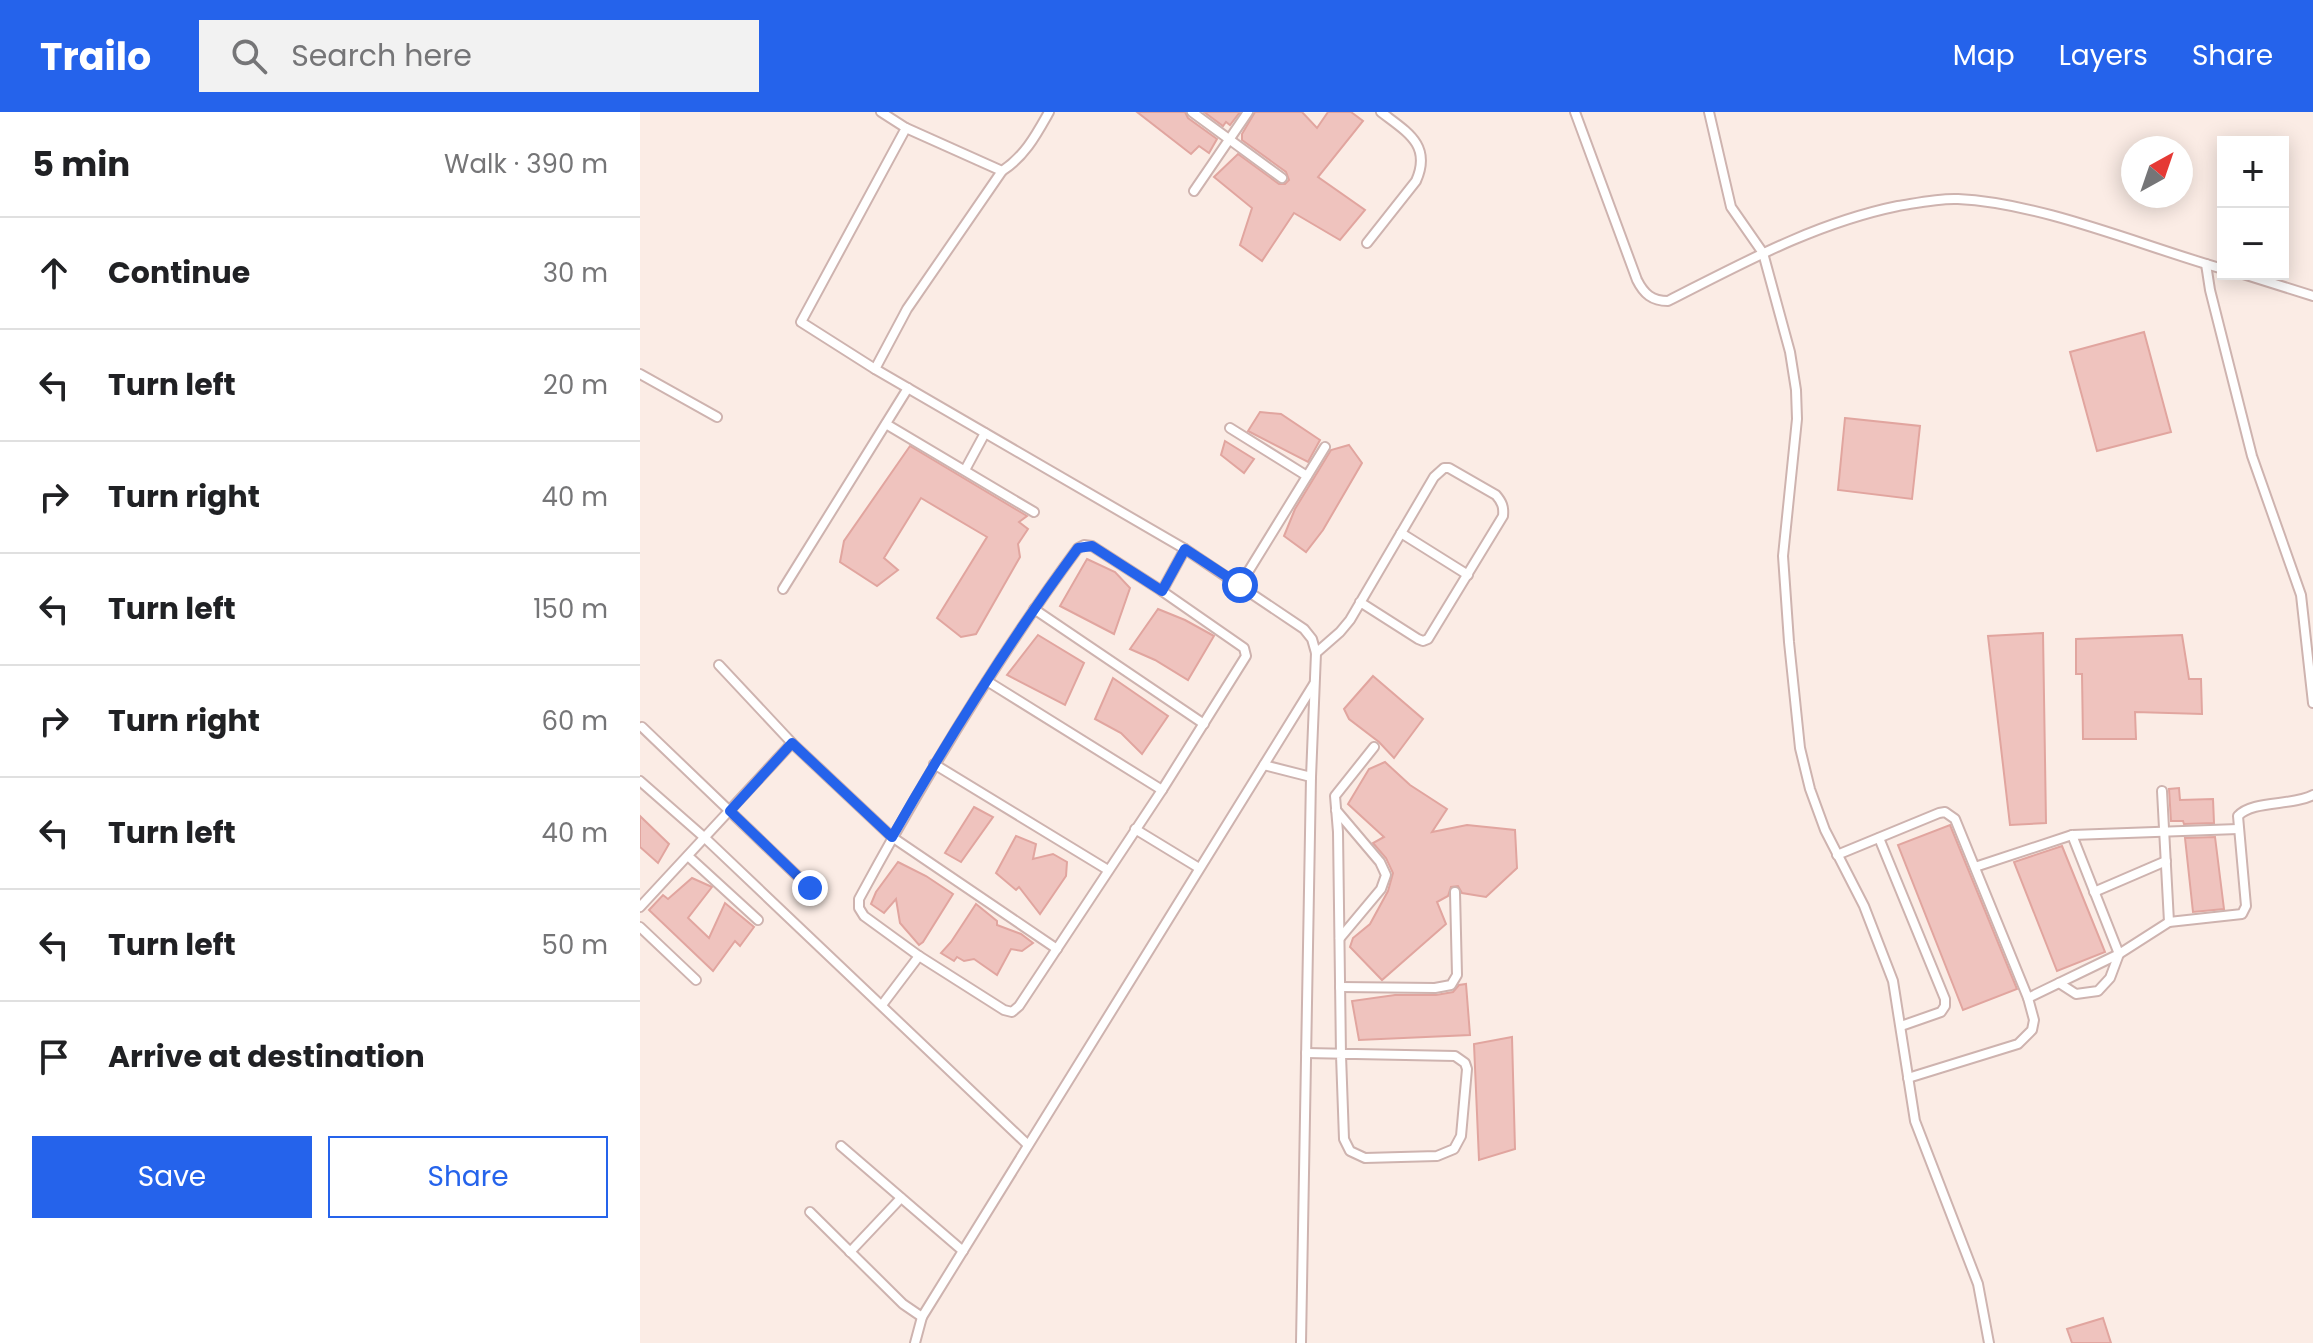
<!DOCTYPE html>
<meta charset="utf-8">
<style>
:root{--surface:#fff;--page:#f2f2f2;--text:#202124;--muted:#757577;--line:#e0e0e0;--accent:#2563eb}
body{margin:0;font-family:Poppins,sans-serif;background:var(--page);color:var(--text)}
.controls{position:absolute;right:24px;top:24px;display:grid;overflow:hidden;border-radius:0px;box-shadow:0 4px 20px #0003}
.controls button{width:72px;height:72px;display:grid;place-items:center;padding:0;border:0;border-bottom:2px solid var(--line);background:var(--surface);color:var(--text);font:40px sans-serif}
.compass{position:absolute;left:1481px;top:24px;width:72px;height:72px;border-radius:50%;background:var(--surface);box-shadow:0 4px 20px #0003;rotate:40deg}
.stop{position:absolute;width:24px;height:24px;margin:-18px;border:6px solid #2563eb;border-radius:50%;background:#fff}
.stop.end{background:#2563eb;border-color:#fff;box-shadow:0 2px 8px #0008}
.list{margin:0;padding:0;list-style:none}
h2{display:flex;justify-content:space-between;align-items:center;height:104px;margin:0;padding:0 32px;font-size:34px}
h2 small{font-size:26px;font-weight:400;color:var(--muted)}
.list li{display:grid;grid-template-columns:52px 1fr auto;gap:24px;align-items:center;box-sizing:border-box;height:112px;padding:0 32px;border-top:2px solid var(--line)}
.list b{display:block;font-size:30px;white-space:nowrap}
.list em{font-size:26px;font-style:normal;color:var(--muted)}
.actions{display:flex;gap:16px;padding:24px 32px}
.actions a{flex:1;padding:18px 0;border:2px solid var(--accent);border-radius:0px;text-align:center;font-size:28px;color:var(--accent)}
.actions .main{background:var(--accent);color:#fff}
.icon{flex:none;width:44px;height:44px;fill:none;stroke:currentColor;stroke-width:2;stroke-linecap:round;stroke-linejoin:round}
.map{position:relative;flex:none;width:1673px;height:1231px;overflow:hidden}
header{display:flex;align-items:center;gap:48px;box-sizing:border-box;height:112px;padding:0 40px;background:var(--accent);color:#fff}
header strong{font-size:38px}
nav{display:flex;gap:44px;margin-inline-start:auto;font-size:28px}
.search{width:560px;height:72px;background:var(--page);display:flex;align-items:center;gap:20px;box-sizing:border-box;padding:0 28px;border-radius:0px;color:var(--muted);font-size:30px}
main{display:flex}
aside{flex:1;background:var(--surface)}
.map>svg:first-child{display:block}
</style>
<header>
<strong>Trailo</strong>
<div class="search"><svg class="icon" aria-label="search" viewBox="0 0 24 24"><circle cx="10" cy="10" r="6"/><path d="M15 15l6 6"/></svg>Search here</div>
<nav><a>Map</a><a>Layers</a><a>Share</a></nav>
</header>
<main>
<aside>
<h2>5 min<small>Walk · 390 m</small></h2>
<ul class="list">
<li><svg class="icon" aria-label="ahead" viewBox="0 0 24 24"><path d="M12 20V5M6 11l6-6 6 6"/></svg><div><b>Continue</b></div><em>30 m</em></li>
<li><svg class="icon" aria-label="left" viewBox="0 0 24 24"><path d="M17 20v-9H6M10 6l-5 5 5 5"/></svg><div><b>Turn left</b></div><em>20 m</em></li>
<li><svg class="icon" aria-label="right" viewBox="0 0 24 24"><path d="M7 20v-9h11M14 6l5 5-5 5"/></svg><div><b>Turn right</b></div><em>40 m</em></li>
<li><svg class="icon" aria-label="left" viewBox="0 0 24 24"><path d="M17 20v-9H6M10 6l-5 5 5 5"/></svg><div><b>Turn left</b></div><em>150 m</em></li>
<li><svg class="icon" aria-label="right" viewBox="0 0 24 24"><path d="M7 20v-9h11M14 6l5 5-5 5"/></svg><div><b>Turn right</b></div><em>60 m</em></li>
<li><svg class="icon" aria-label="left" viewBox="0 0 24 24"><path d="M17 20v-9H6M10 6l-5 5 5 5"/></svg><div><b>Turn left</b></div><em>40 m</em></li>
<li><svg class="icon" aria-label="left" viewBox="0 0 24 24"><path d="M17 20v-9H6M10 6l-5 5 5 5"/></svg><div><b>Turn left</b></div><em>50 m</em></li>
<li><svg class="icon" aria-label="arrive" viewBox="0 0 24 24"><path d="M6 21V4h12l-3 4 3 4H6"/></svg><div><b>Arrive at destination</b></div></li>
</ul>
<div class="actions"><a class="main">Save</a><a>Share</a></div>
</aside>
<div class="map">
<svg width="1673" height="1231" viewBox="0 0 1673 1231">
<rect width="100%" height="100%" fill="#fbece5"/>
<g fill="#efc3be" stroke="#e1a59f" stroke-width="2">
<path d="M497 0H545L548 6 577 27 569 41 559 34 551 42Z"/>
<path d="M564 0H600L590 13 586 10 583 14Z"/>
<path d="M615 0H662L677 16 688 0H711L723 9 678 65 725 98 700 128 654 101 622 149 600 133 612 96 574 65 598 42 639 72H645L649 68 646 60 602 28V22Z"/>
<path d="M1504 220 1531 320 1457 339 1430 240Z"/>
<path d="M620 300 641 302 680 328 668 350 608 319Z"/>
<path d="M1205 306 1280 314 1272 387 1198 378Z"/>
<path d="M585 329 614 347 604 361 581 343Z"/>
<path d="M709 333 722 351 683 418 666 440 644 424 655 397 691 338Z"/>
<path d="M270 334 387 404 379 410 388 417 378 432 380 445 336 522 321 525 297 506 347 425 281 386 244 446 258 458 237 474 200 450 204 429Z"/>
<path d="M447 447 475 460 490 476 474 522 420 494Z"/>
<path d="M518 497 545 508 574 524 548 568 515 548 490 537Z"/>
<path d="M1403 521 1406 711 1370 713 1348 524Z"/>
<path d="M398 523 444 551 425 593 367 563Z"/>
<path d="M1542 523 1549 567H1561L1562 602 1495 600 1496 627H1443L1442 562H1436V527Z"/>
<path d="M733 564 783 607 754 646 739 630 709 607 704 597Z"/>
<path d="M473 566 528 604 502 642 481 621 455 607Z"/>
<path d="M745 650 770 673 807 697 792 720 827 713 875 718 877 756 846 785 822 781 818 774 811 775 808 784 797 790 806 812 742 868 710 835 713 826 730 812 748 779 753 761 746 746 733 731 744 725 708 692 729 657Z"/>
<path d="M1539 676 1540 688 1573 687 1574 711 1544 712 1543 709H1531L1529 677Z"/>
<path d="M334 695 353 705 321 750 305 741Z"/>
<path d="M0 704 29 732 18 751 0 735Z"/>
<path d="M1310 713 1377 877 1323 898 1258 733Z"/>
<path d="M376 724 396 732 393 747 413 742 427 750 426 764 400 802 379 775 376 778 356 761Z"/>
<path d="M1575 725 1584 797 1553 800 1545 726Z"/>
<path d="M1422 734 1465 840 1417 859 1374 750Z"/>
<path d="M258 750 286 764 313 782 283 830 279 833 260 811 256 787 244 801 231 792 236 780Z"/>
<path d="M52 766 72 775 48 806 69 826 85 791 114 815 100 834 95 829 73 859 9 798 23 783 28 787Z"/>
<path d="M336 792 357 809V813L381 822 393 831 382 839 371 837 357 863 334 847 324 849 317 845 314 849 301 841 311 830Z"/>
<path d="M826 872 830 923 719 928 712 889 755 883H796L813 880 819 873Z"/>
<path d="M872 925 875 1037 839 1048 834 932Z"/>
<path d="M1463 1206 1471 1231H1432L1427 1217Z"/>
</g>
<g fill="none" stroke-linecap="round" stroke-linejoin="round">
<g stroke="#ceb3af" stroke-width="12">
<g id="lane">
<path d="M241 0 266 16 161 210 235 257 545 437 664 517 672 527 676 541 671 665 661 1231"/>
<path d="M552 0 642 66"/>
<path d="M935 0 997 168C1004 182 1012 189 1028 189 1103 151 1175 111 1258 94 1277 91 1299 86 1318 87 1402 91 1502 134 1583 157"/>
<path d="M1069 0 1091 95 1123 141 1150 240 1156 278 1157 307 1143 444 1149 530 1160 636 1170 677 1185 718 1224 794 1253 869 1275 1009 1338 1172 1349 1231"/>
<path d="M266 16 362 59C385 44 396 23 409 0"/>
<path d="M554 79 608 0"/>
<path d="M727 131 776 69C792 33 767 20 741 0"/>
<path d="M1566 152 1570 178 1612 344 1661 483 1673 591"/>
<path d="M1603 162 1673 184"/>
<path d="M235 257 267 197 362 59"/>
<path d="M0 262 77 305"/>
<path d="M246 312 394 400"/>
<path d="M590 316 667 364"/>
<path d="M325 358 345 321"/>
<path d="M761 421 828 463"/>
<path d="M444 433 452 434 522 479 604 536 606 544 522 678 379 894 372 900 364 898 279 844 224 804 219 796V787C285 665 356 547 438 436Z"/>
<path d="M600 473 685 335"/>
<path d="M143 477 268 276"/>
<path d="M522 479 545 437"/>
<path d="M394 497 564 612"/>
<path d="M676 541 700 520 710 508 794 365 804 356H809L856 383C862 390 864 395 863 404L788 527 783 529 778 527 720 490"/>
<path d="M79 553 152 631 252 725 417 837"/>
<path d="M347 569 522 678"/>
<path d="M2 615 170 776"/>
<path d="M294 652 468 758"/>
<path d="M624 653 671 665"/>
<path d="M0 669 65 726 388 1033"/>
<path d="M1522 679 1529 810"/>
<path d="M696 698 740 750 746 763 741 777 700 826"/>
<path d="M495 717 559 756"/>
<path d="M1239 726 1305 887V894L1301 900 1261 914"/>
<path d="M1197 743 1299 701 1305 700 1315 707 1388 886 1394 908 1392 918 1378 932 1268 966"/>
<path d="M48 744 118 808"/>
<path d="M1335 755 1432 723 1598 717"/>
<path d="M1454 780 1526 749"/>
<path d="M0 795 152 631"/>
<path d="M0 815 56 868"/>
<path d="M1419 871 1436 882 1458 879 1470 866 1479 842 1432 723"/>
<path d="M700 875 795 876 811 873 817 863 815 780"/>
<path d="M1388 886 1479 842 1529 810 1602 802 1606 794 1598 704C1612 688 1653 694 1673 683"/>
<path d="M242 893 279 844"/>
<path d="M666 941 815 944 825 951 827 957 821 1024 814 1037 797 1044 725 1046 710 1039 704 1027 701 943 698 720 695 684 734 635"/>
<path d="M201 1034 323 1139"/>
<path d="M170 1100 263 1192 282 1205"/>
<path d="M210 1140 261 1086"/>
<path d="M275 1231 282 1205 674 572"/>
</g>
</g>
<use href="#lane" stroke="#fff" stroke-width="8"/>
</g>
<g fill="none" stroke-linecap="round" stroke-linejoin="round">
<path stroke="#2563eb" stroke-width="10" d="M170 776 90 699 152 631 252 725C309 625 370 528 438 436L452 434 522 479 545 437 600 473"/>
</g>
</svg>
<div class="controls">
<button>+</button>
<button>−</button>
</div>
<svg class="compass" viewBox="-18 -18 36 36"><path d="M0-13l5 13h-10z" fill="#e53935"/><path d="M0 13l5-13h-10z" fill="#757577"/></svg>
<div class="stop" style="left:600px;top:473px"></div>
<div class="stop end" style="left:170px;top:776px"></div>
</div>
</main>
